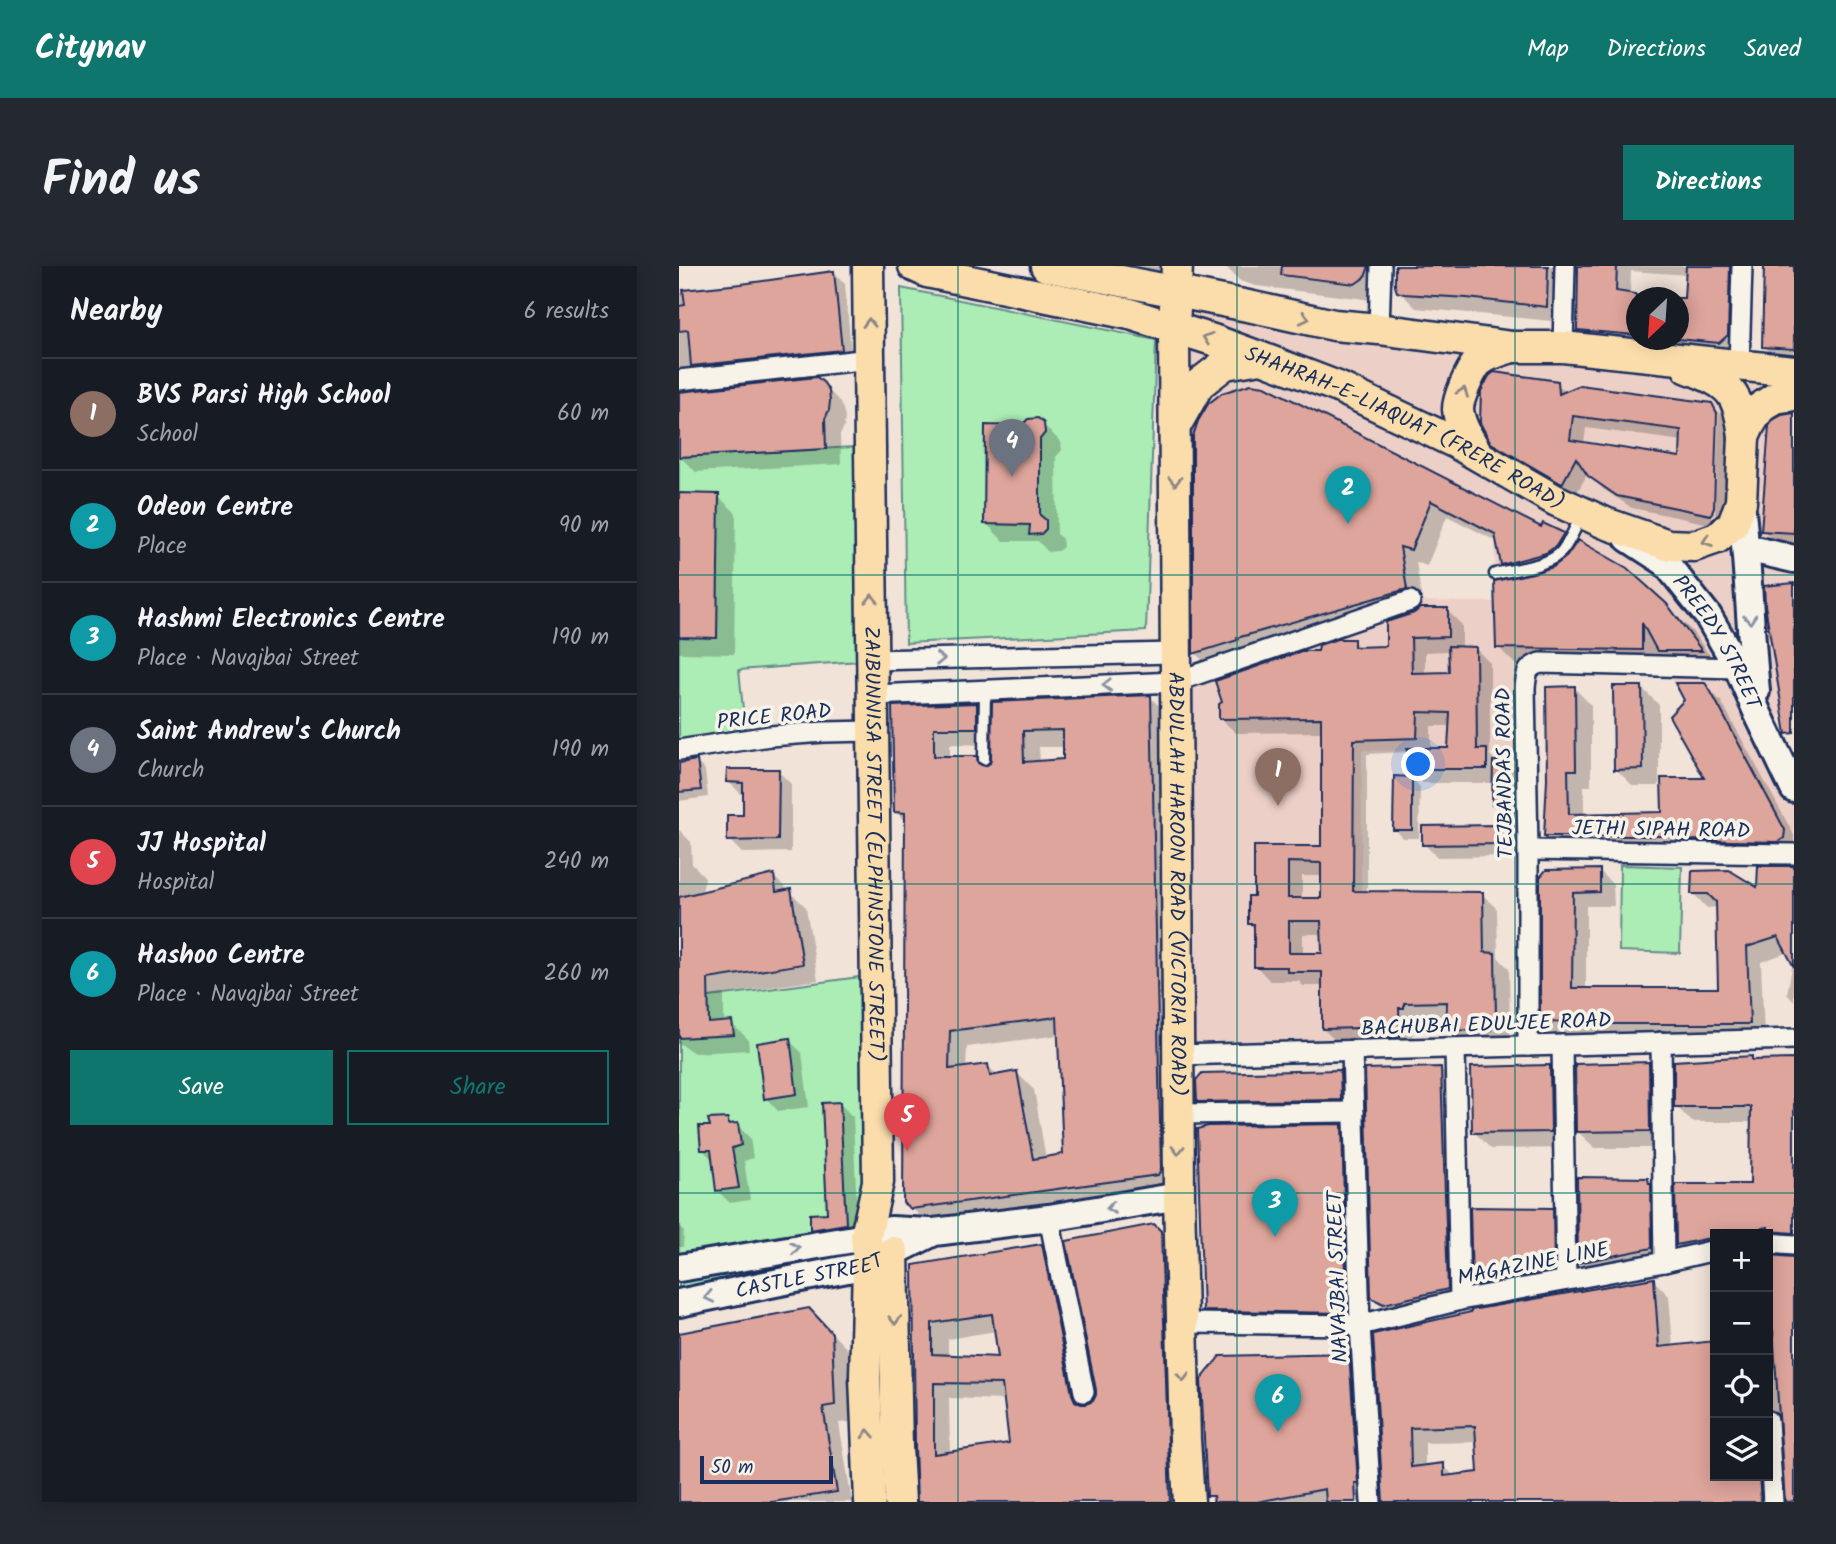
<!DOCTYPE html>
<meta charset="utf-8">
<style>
:root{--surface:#171b24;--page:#242831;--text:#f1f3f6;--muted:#9ea1a6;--line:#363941;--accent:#0f766e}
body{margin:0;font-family:Kalam,sans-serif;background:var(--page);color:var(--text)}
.controls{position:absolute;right:21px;bottom:21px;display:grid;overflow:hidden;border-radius:0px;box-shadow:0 4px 18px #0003}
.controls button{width:63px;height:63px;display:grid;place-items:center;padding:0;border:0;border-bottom:2px solid var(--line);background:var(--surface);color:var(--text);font:35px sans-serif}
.compass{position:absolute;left:947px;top:21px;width:63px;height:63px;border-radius:50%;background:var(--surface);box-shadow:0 4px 18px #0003;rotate:205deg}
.scale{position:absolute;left:21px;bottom:18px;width:133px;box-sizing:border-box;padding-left:7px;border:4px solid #1b2f5e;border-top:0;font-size:19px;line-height:24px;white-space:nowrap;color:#1b2f5e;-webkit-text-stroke:5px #f7f3e8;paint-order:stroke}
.you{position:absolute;left:740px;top:499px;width:24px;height:24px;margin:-18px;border:5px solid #fff;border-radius:50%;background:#1a73e8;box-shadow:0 0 0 10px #1a73e833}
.badge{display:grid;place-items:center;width:46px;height:46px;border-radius:50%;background:var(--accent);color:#fff;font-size:23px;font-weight:700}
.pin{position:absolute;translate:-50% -58px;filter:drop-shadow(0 2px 4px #0008)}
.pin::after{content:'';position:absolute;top:37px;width:24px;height:21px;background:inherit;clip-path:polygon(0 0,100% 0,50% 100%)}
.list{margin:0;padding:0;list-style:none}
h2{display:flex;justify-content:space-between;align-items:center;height:91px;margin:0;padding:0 28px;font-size:30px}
h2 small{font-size:23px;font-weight:400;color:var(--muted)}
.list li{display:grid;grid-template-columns:46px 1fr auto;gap:21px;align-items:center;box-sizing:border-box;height:112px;padding:0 28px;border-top:2px solid var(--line)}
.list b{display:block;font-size:26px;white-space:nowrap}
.list p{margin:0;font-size:23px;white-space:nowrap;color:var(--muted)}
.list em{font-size:23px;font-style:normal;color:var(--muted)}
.actions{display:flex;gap:14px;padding:21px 28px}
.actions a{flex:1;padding:16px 0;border:2px solid var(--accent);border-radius:0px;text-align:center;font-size:24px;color:var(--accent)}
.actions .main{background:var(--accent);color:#fff}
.icon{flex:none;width:38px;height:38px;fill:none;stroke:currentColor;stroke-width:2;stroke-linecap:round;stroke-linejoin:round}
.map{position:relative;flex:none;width:1115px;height:1236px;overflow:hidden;border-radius:0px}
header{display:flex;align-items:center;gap:42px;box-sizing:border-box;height:98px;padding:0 35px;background:var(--accent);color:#fff}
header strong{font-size:33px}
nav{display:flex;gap:38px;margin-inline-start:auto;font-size:24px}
.intro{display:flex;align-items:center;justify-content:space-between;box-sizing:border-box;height:168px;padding:0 42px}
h1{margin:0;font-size:49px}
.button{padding:18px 32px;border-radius:0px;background:var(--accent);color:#fff;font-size:24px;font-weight:700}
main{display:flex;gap:42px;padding:0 42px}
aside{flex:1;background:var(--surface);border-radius:0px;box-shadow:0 4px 18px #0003}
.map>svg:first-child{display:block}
</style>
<header>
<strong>Citynav</strong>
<nav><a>Map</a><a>Directions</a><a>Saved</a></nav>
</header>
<div class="intro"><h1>Find us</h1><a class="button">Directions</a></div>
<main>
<aside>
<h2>Nearby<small>6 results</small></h2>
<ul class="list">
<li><span class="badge" style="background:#8d6e63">1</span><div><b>BVS Parsi High School</b><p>School</p></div><em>60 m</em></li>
<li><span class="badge" style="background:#0f9aa8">2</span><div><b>Odeon Centre</b><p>Place</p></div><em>90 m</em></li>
<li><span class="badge" style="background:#0f9aa8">3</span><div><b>Hashmi Electronics Centre</b><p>Place · Navajbai Street</p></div><em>190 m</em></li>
<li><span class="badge" style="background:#6b7280">4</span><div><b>Saint Andrew's Church</b><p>Church</p></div><em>190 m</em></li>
<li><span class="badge" style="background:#e0444e">5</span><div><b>JJ Hospital</b><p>Hospital</p></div><em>240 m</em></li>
<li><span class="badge" style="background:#0f9aa8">6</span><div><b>Hashoo Centre</b><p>Place · Navajbai Street</p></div><em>260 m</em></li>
</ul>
<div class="actions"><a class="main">Save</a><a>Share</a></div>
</aside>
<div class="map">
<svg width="1115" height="1236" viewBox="0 0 1115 1236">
<rect width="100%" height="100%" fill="#f2e3d9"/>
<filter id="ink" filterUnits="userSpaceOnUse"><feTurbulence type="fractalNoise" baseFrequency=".0143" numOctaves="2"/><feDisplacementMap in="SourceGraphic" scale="14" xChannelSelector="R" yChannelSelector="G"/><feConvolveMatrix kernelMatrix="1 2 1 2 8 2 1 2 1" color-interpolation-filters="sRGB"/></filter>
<g filter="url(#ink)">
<path fill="#ecd0c7" d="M497 26 1115 105V452L1080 448 1115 523V588L1053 587 1048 505 984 400H853L847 488 683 484 681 784 499 789 496 416 731 335 815 336 816 268 676 196 582 191 513 192 497 194Z"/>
<g fill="#acecb5" stroke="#648e8a" stroke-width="2">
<path d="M222 22 477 74 467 365 227 377Z"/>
<path d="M191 180 193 394 60 404 67 472 0 483V191Z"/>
<path d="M941 599 1003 601 1001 687 940 685Z"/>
<path d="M196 709 202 977 0 1023V735Z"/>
</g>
<g fill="#0003" fill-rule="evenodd">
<path d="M393 0H507L501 12Z"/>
<path d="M546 0H706L694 34 577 20 561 15Z"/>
<path d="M718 0H885L883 56 737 42 720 25Z"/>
<path d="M901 0H1067L1054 90 914 77 899 63ZM952 5 1008 9 1007 34H1000V74H958V32H979L951 29Z"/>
<path d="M1087 0H1115V97L1102 96 1085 80Z"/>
<path d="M155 6 166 18 173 95 0 121V27L62 20Z"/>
<path d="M878 117 887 127 1033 139 1049 156 1051 161 1047 256 1045 261 953 242 924 223 909 207 896 230 828 190 814 176ZM1037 148H1040L1036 251H1032ZM907 162 1004 175 1003 193 905 178Z"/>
<path d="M144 118 160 135 164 143 166 151 165 161 161 169 162 198 17 206 1 191 0 128Z"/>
<path d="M1115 148V280L1098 278 1084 264Z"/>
<path d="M364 159 382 176 383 184 377 191 378 268 383 273 384 281 379 285 369 286 359 275H324L307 257 343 161Z"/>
<path d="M515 170 863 264 865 259 884 269 896 281 987 339 1013 365 1046 410 844 406 819 381 838 312 824 298 819 276 768 250 748 300 737 296 744 340 574 389 532 403 516 387ZM875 284 876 287 834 298V294Z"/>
<path d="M0 229 39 230 57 247 55 388 0 387Z"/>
<path d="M768 344 783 359V382H796L811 397V489L819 497H829L837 505V547H823L815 538V517H744L730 503V486L688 488V627L803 628 818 643 819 691 830 703 831 770 829 776 783 778 769 764V750L739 751V756H733L734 785 659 777 644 763V720H624L620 715H591L577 700V664L570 658 577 631V582H644V466L557 467 542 453 640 387 674 375 682 383 709 382ZM771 385 772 408H746V386ZM752 460H772L771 484H752ZM623 610H644V634H623ZM624 668H644V689H624Z"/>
<path d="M1025 419 1042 435 1115 569V591L883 586 867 569 895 422 912 439V520H905V550L985 547 1028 513Z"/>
<path d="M963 422 980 439V520H954L937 503Z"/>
<path d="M471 431 488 448 498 921 251 959 226 936 228 556 217 546 215 442 298 439 315 456ZM271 478 314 479 312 499 307 502 297 492H271ZM360 481H386V495L361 497ZM380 769 385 890 367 893 355 824 338 807 319 810 308 799 287 802 288 781Z"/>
<path d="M17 496 26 504 29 531 0 535V498Z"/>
<path d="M99 505 112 518V586L63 587 50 574 66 550 65 528H62L49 515Z"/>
<path d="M733 512 741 521 740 572H724L716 563Z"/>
<path d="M818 561 831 573 832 590 758 591 745 578Z"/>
<path d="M0 564 12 576 13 598 26 611 23 627 94 610 127 641 139 714 45 728V758L52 757 69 773 70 784 15 787 0 777Z"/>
<path d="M1115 602V736L1108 728 1114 695 1109 686 1082 696 1085 771H877L863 756V611L920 604 934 619 935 640H907V724H1041L1039 641 1028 642 1014 627 1080 623Z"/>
<path d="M110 774 123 787 130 841 99 845 87 832Z"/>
<path d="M1073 792 1076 795 1115 794V981L1089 968H1036V990L1015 994 999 978 1072 920 1074 856H1013L997 840Z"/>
<path d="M969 798 987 815V882H916L898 865Z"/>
<path d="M870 800 888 818 889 882 812 883 795 866Z"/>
<path d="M762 803 774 816 781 1035 707 1045 694 1031Z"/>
<path d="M661 805 673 818 674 846 532 848 519 835Z"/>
<path d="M161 838 174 851 179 971 146 976 133 963 150 949Z"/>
<path d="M49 854 54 859H58L71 872 74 892 65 895 71 934 51 937 38 924 35 895 23 883 33 861Z"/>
<path d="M662 860 677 875 683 1061 541 1060 526 1044Z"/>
<path d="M899 913 969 914 982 927 985 994 913 1009 901 997Z"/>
<path d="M873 944 886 957 887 1013 807 1031 795 1019Z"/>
<path d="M0 960 5 965 4 981H0Z"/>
<path d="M475 960 498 983 506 1236H240L236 1000 362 980 379 997 407 1140 415 1136ZM317 1065 321 1093 269 1091V1073ZM270 1132 327 1134 332 1179 271 1187Z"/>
<path d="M1089 991 1115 992V1236H1108L1103 1159 1098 1161 1096 1236H707L696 1070 974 1014 990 1030 994 1081 1036 1076V1210H1089ZM799 1176 801 1208 776 1211 764 1199 746 1201V1177Z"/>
<path d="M147 1061 170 1085 172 1156 160 1157 173 1236H0V1068Z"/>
<path d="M670 1089 687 1106 692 1236H536L530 1229Z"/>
</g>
<g fill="#dea59c" stroke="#1b2f5e" stroke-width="2" fill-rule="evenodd">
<path d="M603 0H690L686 11 676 18 602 9Z"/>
<path d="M716 0H869L868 41 788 32 725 28 718 26 716 20Z"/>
<path d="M899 0H938L937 25 957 28V69L898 64Z"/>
<path d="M1007 0H1051L1049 69 1040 77 999 73V32H1005Z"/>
<path d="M1085 0H1115V83L1083 81Z"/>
<path d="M155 5 163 84 12 100 9 64 0 65V40L6 39 4 24 62 18Z"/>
<path d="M815 106 879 115 880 128 901 119 1033 137 1038 147 1035 242 1032 249 938 230 909 210 897 192 883 218 812 177 801 157 802 125 810 110ZM894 150 1002 164 1001 191 891 174Z"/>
<path d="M138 111 145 117 150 125 151 135 150 144 146 153 147 183 0 191V126Z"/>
<path d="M572 118 586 120 862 261 864 257 885 267 877 280 867 287 822 299 816 268 752 235 732 284 721 281 728 323 558 372 559 374 514 388V170L519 155 529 138 543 127Z"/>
<path d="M1115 147V267L1082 265 1090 160 1094 154 1103 149Z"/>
<path d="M359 152 365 157 366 167 361 173V249L367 254V263L362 268 350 269 351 259 305 258 306 159 342 160 349 153Z"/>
<path d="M0 227 40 228 38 372 0 371Z"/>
<path d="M899 274 948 302 988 338 1023 385H978L963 357V384L817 382 815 315 854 307 874 301 888 290Z"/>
<path d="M1115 317V467L1107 468 1086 339 1085 320Z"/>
<path d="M741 342H769V371L732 372 733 407 770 406 769 380 797 381 798 483H808V503H728V482H769L771 447 739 446 738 472 675 474 674 625 804 626 805 686 816 687 817 754 815 761 810 765 767 764 768 736 725 737V742H720L721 771 681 772V762L643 763V706H608V701H575V658H569V630H575V580H642V452L540 453V438L543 436 536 415 623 385H639L640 379 658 373H675V381L707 380V356L735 347ZM609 596 642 597V632H609ZM610 655H642L643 687H610Z"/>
<path d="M996 417H1026L1031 424 1106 564 1105 572 1099 576 1006 574V570H865L868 513 867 421 896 420 897 504H889L890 548 983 546 982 512H1025L990 450 1005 434Z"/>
<path d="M934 420H963L964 503 935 504Z"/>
<path d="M472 429 482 903 479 909 232 943 224 937 226 547 215 546 213 440 298 437V462H255V490H298L299 497 306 500 311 497 312 493 313 436ZM384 464V493L345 496 344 465ZM378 751 384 888 354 893 338 805 311 810 309 798 270 803 271 765Z"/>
<path d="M18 494 22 524 0 526V497Z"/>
<path d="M814 495H829V539H813Z"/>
<path d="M48 503H100L99 574 48 575V549H64V517L47 516Z"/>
<path d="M715 510 733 511V564H714Z"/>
<path d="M819 559 820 578 743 579V560Z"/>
<path d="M1079 600H1115V701L1099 671 1068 681 1071 758H905V755L861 757V611L867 604 921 603V626L894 627 893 722H1039L1037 636 1029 628H1012L1013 605 1050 604 1078 621Z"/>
<path d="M95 608 97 626 112 623 124 698 29 713 30 757 53 755 55 769 0 772V631Z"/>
<path d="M111 772 118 828 85 833 78 777Z"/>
<path d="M1073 790V794L1115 793V967L1089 965V961L1051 968H1036V971L997 979 996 918H1071L1072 841H995V795Z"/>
<path d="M970 796 971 865 897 866 896 798Z"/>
<path d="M871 799 872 866 793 867 792 801Z"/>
<path d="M762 801 769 1023 705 1038 692 1032 686 803Z"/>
<path d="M661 804 662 834 518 836 517 814 523 807Z"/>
<path d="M161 836 167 958 131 964V948L148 947 143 837Z"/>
<path d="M49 852V858L59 857 62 879 53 882 60 922 37 925 32 884H22L20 860H31L29 853Z"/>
<path d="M663 858 668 1047 524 1045 518 863 529 860Z"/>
<path d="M898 911 969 912 970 918H972L973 982 899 997Z"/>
<path d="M791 941 874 942 875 1001 838 1011 793 1019Z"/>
<path d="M475 958 482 965 491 1236H238L236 1181 234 999 363 978 393 1128 396 1135 402 1138H407L414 1135 417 1129V1124L387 975ZM313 1048 319 1091 253 1088V1057ZM255 1117 323 1118 330 1177 255 1188Z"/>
<path d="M1089 989 1115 991V1235L1109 1236H1106L1094 1064H1089Z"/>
<path d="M975 1012 980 1081 1036 1075V1210H1080L1082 1236H704L694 1068 792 1046V1044ZM796 1160 799 1206 765 1210V1197L732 1201 731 1162Z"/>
<path d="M130 1042 153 1067 156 1139 144 1141 158 1226 93 1236H0V1067Z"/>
<path d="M670 1087 679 1217H676L677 1236H647L646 1223 578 1236H534L535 1230H528L522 1114 541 1090Z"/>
</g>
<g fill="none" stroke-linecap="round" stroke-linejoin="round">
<g stroke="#1b2f5e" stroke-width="15">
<g id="lane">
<path d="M816 308C835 303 871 300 883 285 891 275 896 262 902 251"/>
<path d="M305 493 306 425"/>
</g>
</g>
<g stroke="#1b2f5e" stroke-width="24">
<g id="street">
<path d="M700 63 702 0"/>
<path d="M884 81 886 0"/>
<path d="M1060 100 1063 0"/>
<path d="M0 114 191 93"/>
<path d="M193 394 496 387"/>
<path d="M195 429 496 416 731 335"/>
<path d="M0 484 91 470 145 466 194 465"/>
<path d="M849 584 1115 588"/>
<path d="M982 776 985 996"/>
<path d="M883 779 887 1014"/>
<path d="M849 780V584L846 421C848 407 847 402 861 397L1059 402"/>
<path d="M776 782 781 1034"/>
<path d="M673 784 681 1059 692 1236"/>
<path d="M499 789 1115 773"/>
<path d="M499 848 675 846"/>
<path d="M370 952 405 1126"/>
<path d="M1089 977 1115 979"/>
<path d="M503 1057 681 1059 781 1034 985 996 1036 984"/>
<path d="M1089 1155 1094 1236"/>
</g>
</g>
<g stroke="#1b2f5e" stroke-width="32">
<g id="secondary">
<path d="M1062 236C1069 299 1071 362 1077 425"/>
<path id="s1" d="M949 272 986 296 1029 350 1059 402 1079 448 1115 523"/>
<path d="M1067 282 1115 293"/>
<path d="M0 1002 175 973 212 964 250 966"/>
<path id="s2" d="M0 1037 96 1017 189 999 255 966 370 952 500 930"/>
</g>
</g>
<g stroke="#1b2f5e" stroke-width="35">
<g id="primary">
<path id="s3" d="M189 0 199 916 187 970 189 999 186 1111 191 1236"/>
<path id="s4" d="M235 0 248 6 451 48 534 74 583 92 659 121 779 178 876 234 926 257 989 279 1015 280 1038 272 1054 258 1062 236 1065 171 1071 158 1081 142 1096 132 1115 129"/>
<path d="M367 0 574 41 655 59 700 63 833 81H884L1115 105"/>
<path id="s5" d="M498 0 495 61 500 930 506 1174 510 1236"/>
<path d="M1009 102C1051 118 1060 126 1065 171"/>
<path d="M498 157 520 118 546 98 582 92"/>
<path d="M799 189C791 175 780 159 779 143 779 132 791 106 798 97 807 88 821 85 833 81"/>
<path d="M214 986 218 1181 221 1236"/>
</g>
</g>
<use href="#lane" stroke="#f7f3e8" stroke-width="10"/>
<use href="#street" stroke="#f7f3e8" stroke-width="19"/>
<use href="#secondary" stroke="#f7f3e8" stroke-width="26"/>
<use href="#primary" stroke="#fbddab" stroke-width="30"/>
</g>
<defs><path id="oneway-chevron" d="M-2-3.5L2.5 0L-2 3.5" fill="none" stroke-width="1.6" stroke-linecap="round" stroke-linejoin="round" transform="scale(1.75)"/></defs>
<g stroke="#8b8684">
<use href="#oneway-chevron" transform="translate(626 52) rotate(13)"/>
<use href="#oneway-chevron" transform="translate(190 57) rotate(-91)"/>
<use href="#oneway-chevron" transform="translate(528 72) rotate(-161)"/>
<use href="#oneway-chevron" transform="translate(784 126) rotate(-70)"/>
<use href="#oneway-chevron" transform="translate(496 215) rotate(90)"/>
<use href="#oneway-chevron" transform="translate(1028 275) rotate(160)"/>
<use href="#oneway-chevron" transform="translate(193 333) rotate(-90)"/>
<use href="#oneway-chevron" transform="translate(499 884) rotate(90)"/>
<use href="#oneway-chevron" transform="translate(216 1054) rotate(89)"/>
<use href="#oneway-chevron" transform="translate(504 1111) rotate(88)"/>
<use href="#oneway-chevron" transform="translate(189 1168) rotate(-93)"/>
</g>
<g stroke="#8991a3">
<use href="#oneway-chevron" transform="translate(1071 353) rotate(85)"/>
<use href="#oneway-chevron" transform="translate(261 393) rotate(-1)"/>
<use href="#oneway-chevron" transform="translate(428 419) rotate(178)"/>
<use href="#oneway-chevron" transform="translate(432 942) rotate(170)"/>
<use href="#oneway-chevron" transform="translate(116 982) rotate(-9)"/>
<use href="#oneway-chevron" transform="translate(30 1031) rotate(168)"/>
</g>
</g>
<path fill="none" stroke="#0f766e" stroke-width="2" stroke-opacity="0.55" d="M279 0V1236M558 0V1236M836 0V1236M0 309H1115M0 618H1115M0 927H1115"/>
<g text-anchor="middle" stroke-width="7" stroke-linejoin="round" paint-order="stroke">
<g font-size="21" fill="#1b2f5e" stroke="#f7f3e8">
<text dy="7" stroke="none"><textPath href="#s4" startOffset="520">SHAHRAH-E-LIAQUAT (FRERE ROAD)</textPath></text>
<text dy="7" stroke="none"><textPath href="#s1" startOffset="140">PREEDY STREET</textPath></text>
<text transform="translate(95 450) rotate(-6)" y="7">PRICE ROAD</text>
<text transform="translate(825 507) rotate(-91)" y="7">TEJBANDAS ROAD</text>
<text transform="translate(982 563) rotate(1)" y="7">JETHI SIPAH ROAD</text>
<text dy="7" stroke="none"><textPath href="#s3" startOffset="578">ZAIBUNNISA STREET (ELPHINSTONE STREET)</textPath></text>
<text dy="7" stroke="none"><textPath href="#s5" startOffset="618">ABDULLAH HAROON ROAD (VICTORIA ROAD)</textPath></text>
<text transform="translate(807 758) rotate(-2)" y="7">BACHUBAI EDULJEE ROAD</text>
<text transform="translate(854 997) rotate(-11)" y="7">MAGAZINE LINE</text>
<text dy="7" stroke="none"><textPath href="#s2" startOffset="133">CASTLE STREET</textPath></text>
<text transform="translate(658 1011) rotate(-92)" y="7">NAVAJBAI STREET</text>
</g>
</g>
</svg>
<div class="controls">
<button>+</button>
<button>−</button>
<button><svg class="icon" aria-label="locate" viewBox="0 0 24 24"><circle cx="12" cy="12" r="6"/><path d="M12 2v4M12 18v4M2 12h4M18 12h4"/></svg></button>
<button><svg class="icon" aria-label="layers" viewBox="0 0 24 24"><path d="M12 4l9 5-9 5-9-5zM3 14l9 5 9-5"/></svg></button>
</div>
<svg class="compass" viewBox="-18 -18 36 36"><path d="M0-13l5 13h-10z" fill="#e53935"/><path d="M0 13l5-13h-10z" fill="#9ea1a6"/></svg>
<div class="scale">50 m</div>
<div class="you"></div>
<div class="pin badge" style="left:599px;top:540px;background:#8d6e63">1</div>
<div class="pin badge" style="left:669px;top:258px;background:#0f9aa8">2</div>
<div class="pin badge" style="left:596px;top:971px;background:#0f9aa8">3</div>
<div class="pin badge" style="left:333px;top:211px;background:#6b7280">4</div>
<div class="pin badge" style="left:228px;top:885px;background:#e0444e">5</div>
<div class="pin badge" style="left:599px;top:1166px;background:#0f9aa8">6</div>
</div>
</main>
